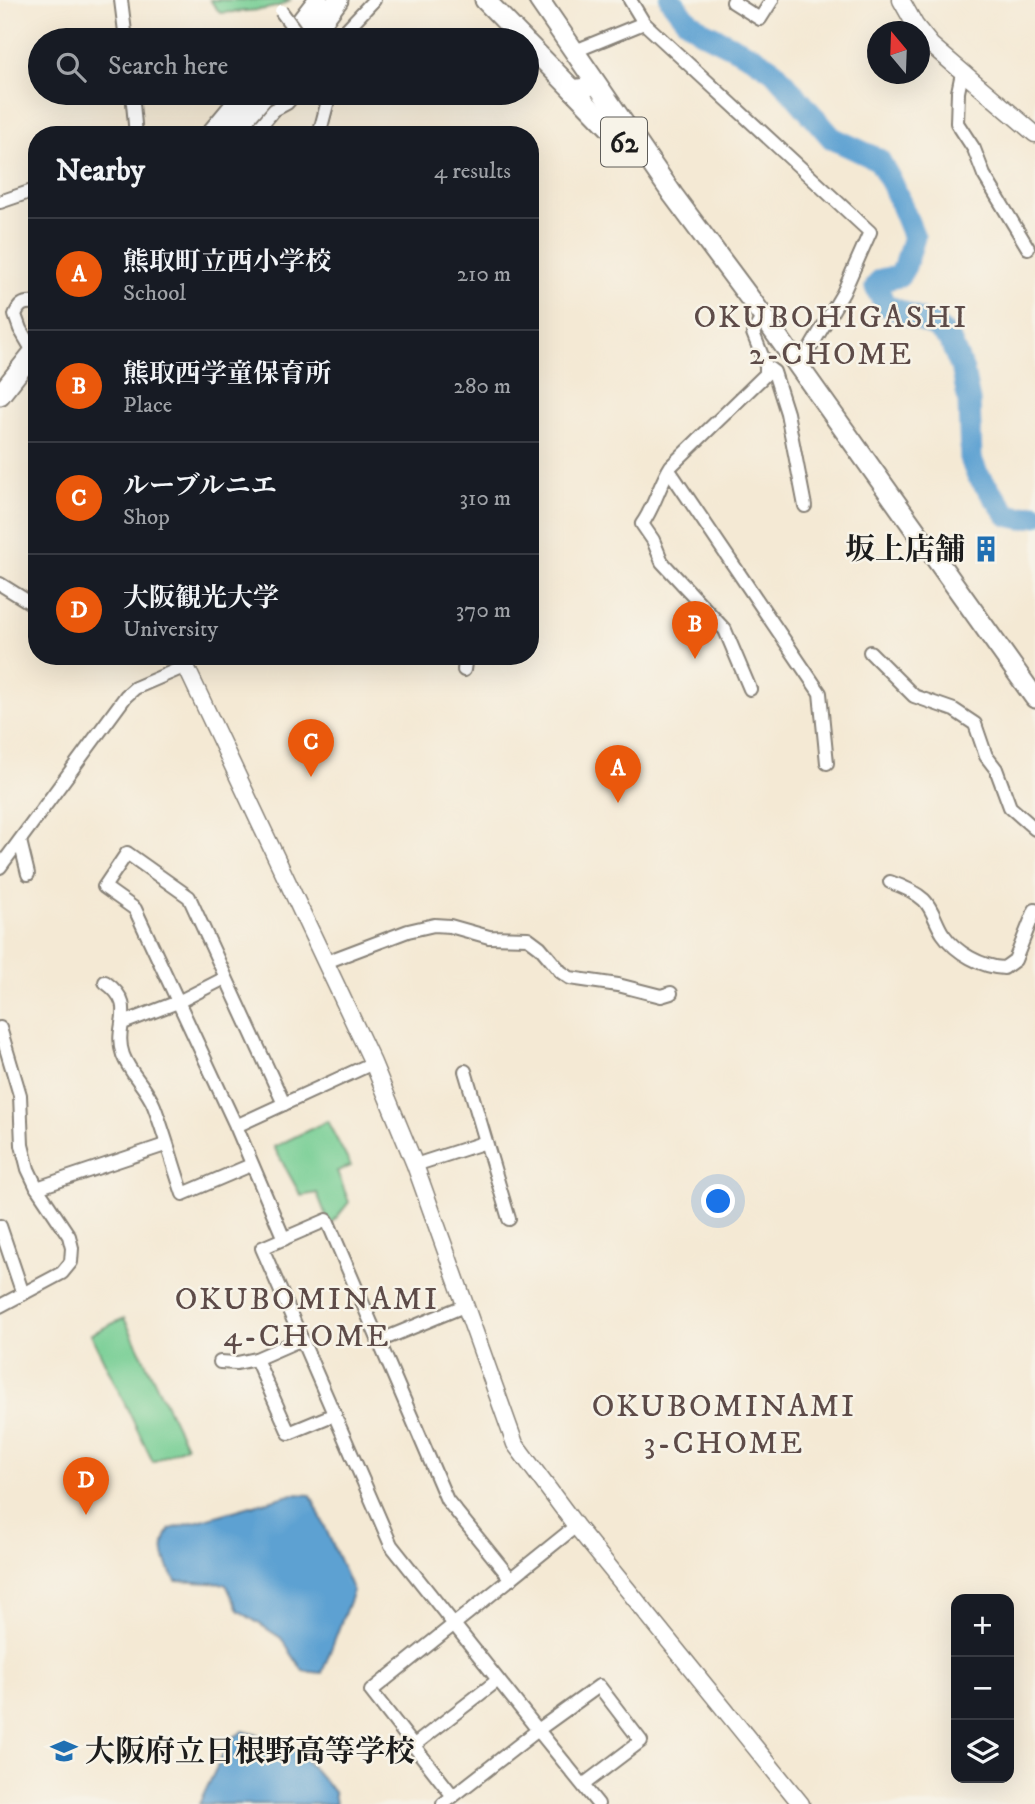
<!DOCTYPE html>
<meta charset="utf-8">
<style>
:root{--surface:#171b24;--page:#20242c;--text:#f1f3f6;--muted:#9ea1a6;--line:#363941;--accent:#ea580c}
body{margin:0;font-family:"IM FELL DW Pica","Noto Serif JP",serif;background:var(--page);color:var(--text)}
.controls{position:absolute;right:21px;bottom:21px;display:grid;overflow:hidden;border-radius:14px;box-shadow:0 7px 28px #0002}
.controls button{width:63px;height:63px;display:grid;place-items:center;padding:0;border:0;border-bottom:2px solid var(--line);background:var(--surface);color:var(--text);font:35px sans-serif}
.compass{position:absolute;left:867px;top:21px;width:63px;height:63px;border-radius:50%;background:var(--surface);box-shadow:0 7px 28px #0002;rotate:341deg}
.you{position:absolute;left:719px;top:1202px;width:24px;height:24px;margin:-18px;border:5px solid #fff;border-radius:50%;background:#1a73e8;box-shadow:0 0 0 10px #1a73e833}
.badge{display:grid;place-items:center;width:46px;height:46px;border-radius:50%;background:var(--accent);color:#fff;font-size:23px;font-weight:700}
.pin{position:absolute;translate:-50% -58px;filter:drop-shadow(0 2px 4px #0008)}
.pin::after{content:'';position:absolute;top:37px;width:24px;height:21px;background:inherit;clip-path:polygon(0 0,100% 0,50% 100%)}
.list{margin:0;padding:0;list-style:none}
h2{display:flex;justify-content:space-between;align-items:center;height:91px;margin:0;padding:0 28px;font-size:30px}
h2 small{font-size:23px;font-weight:400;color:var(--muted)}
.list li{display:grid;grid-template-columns:46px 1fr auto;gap:21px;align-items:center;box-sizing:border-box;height:112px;padding:0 28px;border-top:2px solid var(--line)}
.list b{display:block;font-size:26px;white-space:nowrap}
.list p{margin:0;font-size:23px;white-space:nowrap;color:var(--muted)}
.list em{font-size:23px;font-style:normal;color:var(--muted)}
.icon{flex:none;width:38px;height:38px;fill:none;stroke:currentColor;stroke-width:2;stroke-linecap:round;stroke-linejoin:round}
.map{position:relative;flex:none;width:1035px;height:1804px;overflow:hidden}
.search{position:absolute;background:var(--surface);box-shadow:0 7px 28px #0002;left:28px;top:28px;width:511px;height:77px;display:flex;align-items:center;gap:18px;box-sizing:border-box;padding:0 24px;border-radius:38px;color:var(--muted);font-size:26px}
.panel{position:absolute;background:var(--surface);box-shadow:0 7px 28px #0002;left:28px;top:126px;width:511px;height:539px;border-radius:28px}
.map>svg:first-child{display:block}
</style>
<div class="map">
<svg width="1035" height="1804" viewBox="0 0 1035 1804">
<rect width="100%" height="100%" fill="#f7f3e8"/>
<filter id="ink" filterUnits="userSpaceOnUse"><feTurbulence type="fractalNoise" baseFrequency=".0143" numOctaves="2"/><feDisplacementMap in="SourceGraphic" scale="14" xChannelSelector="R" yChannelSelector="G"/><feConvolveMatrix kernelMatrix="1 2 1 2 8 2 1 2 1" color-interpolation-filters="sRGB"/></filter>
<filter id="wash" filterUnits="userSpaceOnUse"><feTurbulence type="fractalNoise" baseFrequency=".00686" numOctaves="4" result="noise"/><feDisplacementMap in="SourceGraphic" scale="28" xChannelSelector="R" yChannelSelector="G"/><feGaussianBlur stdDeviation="1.57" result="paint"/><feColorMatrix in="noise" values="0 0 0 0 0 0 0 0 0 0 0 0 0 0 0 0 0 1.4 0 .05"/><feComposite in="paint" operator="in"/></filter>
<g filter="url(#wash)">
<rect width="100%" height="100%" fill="#f4e9d4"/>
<g fill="#74cd93" stroke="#487458" stroke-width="2">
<path d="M210 0H290C277 12 238 11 220 13Z"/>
<path d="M327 1121 351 1166 337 1171 349 1202 330 1226 317 1193 301 1196 274 1147Z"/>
<path d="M124 1318 186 1446 153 1462 91 1334Z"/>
</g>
<g fill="#5da1d2" stroke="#3c5e77" stroke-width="2">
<path d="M293 1494 311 1495 353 1591 322 1673 303 1671 281 1638 238 1610 226 1584 176 1581C166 1564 157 1548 170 1529Z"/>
<path d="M243 1731 292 1745 334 1792 336 1804H199L230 1740Z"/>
</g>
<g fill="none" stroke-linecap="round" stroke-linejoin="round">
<path stroke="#5da1d2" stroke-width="23" d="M671 0 685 18 701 31 753 57 774 71 832 138 879 160 893 185 914 237 905 266 899 276 881 280 876 287 885 305 933 325 949 338 963 371 969 401 971 459 977 474 1008 515 1021 518 1035 515"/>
</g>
</g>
<g filter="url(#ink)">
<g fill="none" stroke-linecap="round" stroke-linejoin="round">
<g stroke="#888278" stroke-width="16">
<g id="minor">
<path d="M121 0 126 40"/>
<path d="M630 0 644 23"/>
<path d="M734 0 733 2 760 19 772 0"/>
<path d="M343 40 345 31 374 0"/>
<path d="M575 51 644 23 870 232 843 293 799 367"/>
<path d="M962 73 958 92 957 123 974 149 984 175 1028 248"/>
<path d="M132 93 136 135"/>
<path d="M253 135 274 110 287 103 296 93"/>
<path d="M319 135 330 93"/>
<path d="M0 202 35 190 37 191"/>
<path d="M33 303C23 302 19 305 15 315L20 329 34 353"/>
<path d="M766 366 774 372 787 413 805 506"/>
<path d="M669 470 820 693 827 763"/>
<path d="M0 584 37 607"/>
<path d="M870 652 914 696 954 710 975 724 986 756 996 769 1010 807 1035 829"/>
<path d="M464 670 466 656"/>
<path d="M750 689 725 630 662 562 653 540 642 524C655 506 659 485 671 466L766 374V366L753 333 763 316"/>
<path d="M20 841 28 874"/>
<path d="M0 867 126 696 135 688 186 666"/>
<path d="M890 882C902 886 914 891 924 900 933 909 936 924 943 934 956 953 982 967 1004 968L1015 960 1035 910"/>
<path d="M326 962 408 931 434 925 450 926 489 937 528 938 540 947 561 972 570 978 618 985 661 996 671 993"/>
<path d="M105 982C140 1007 112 1025 123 1055 130 1074 147 1088 154 1106 165 1135 173 1165 183 1194L251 1165"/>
<path d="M123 1023 178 1002 225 978"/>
<path d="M0 1028 20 1095 22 1145 28 1169 37 1188 69 1236 72 1248 71 1262 62 1273 0 1306"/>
<path d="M465 1071 509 1219"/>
<path d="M236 1126 373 1063"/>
<path d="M415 1165 486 1142"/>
<path d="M37 1188 165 1145"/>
<path d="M0 1226 23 1294"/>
<path d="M284 1239 236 1126 135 909 104 887 127 853 189 897 284 1104"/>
<path d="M302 1339 256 1359 289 1433 335 1414"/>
<path d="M379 1341 464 1306"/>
<path d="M220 1362 237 1363 256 1359"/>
<path d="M413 1746 498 1680"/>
<path d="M583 1785 641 1741 599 1686 538 1730 598 1804"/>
<path d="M453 1796 371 1691 576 1526"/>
<path d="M443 1804 538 1730 391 1545 262 1248 327 1220 447 1500 511 1579"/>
</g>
</g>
<g stroke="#888278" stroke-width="19">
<g id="tertiary">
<path d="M901 0 915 25 931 45 1035 134"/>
<path d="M181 656 373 1063 415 1165 515 1444 576 1526 801 1804"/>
</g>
</g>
<g stroke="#888278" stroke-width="23">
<g id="primary">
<path d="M485 0 524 40"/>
<path d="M539 0 673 195 763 316 1035 698"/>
<path d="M287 40 318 0"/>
<path d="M308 40 338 0"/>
<path d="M527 43 573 90 586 88"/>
<path d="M573 90 629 148"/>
<path d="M210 135 245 93"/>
<path d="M230 135 266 93"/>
<path d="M0 395 37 348"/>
</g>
</g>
<use href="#minor" stroke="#fff" stroke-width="12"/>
<use href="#tertiary" stroke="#fff" stroke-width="16"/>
<use href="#primary" stroke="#fff" stroke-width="19"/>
<g stroke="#888278" stroke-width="16" stroke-linecap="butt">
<path id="minor-bridge" d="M281 11 302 40"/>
</g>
<use href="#minor-bridge" stroke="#fff" stroke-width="12"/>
</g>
</g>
<defs>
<g id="building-bare" transform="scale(2.1)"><path d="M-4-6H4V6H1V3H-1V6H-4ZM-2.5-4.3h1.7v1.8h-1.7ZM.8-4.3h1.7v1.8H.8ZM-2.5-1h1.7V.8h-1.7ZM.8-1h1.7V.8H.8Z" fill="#1f6fb2" stroke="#f7f3e8" stroke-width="2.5" paint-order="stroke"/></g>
<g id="school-bare" transform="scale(2.1)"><path d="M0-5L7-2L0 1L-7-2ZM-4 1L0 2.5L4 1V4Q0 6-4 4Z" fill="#1f6fb2" stroke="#f7f3e8" stroke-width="2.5" paint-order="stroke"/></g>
</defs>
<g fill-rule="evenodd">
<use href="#building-bare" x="986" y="549"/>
<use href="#school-bare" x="64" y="1751"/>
</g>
<g text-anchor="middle" stroke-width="5" stroke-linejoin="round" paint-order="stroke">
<rect fill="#f7f3e8" stroke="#5e5c59" stroke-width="2" x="601" y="117.5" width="46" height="49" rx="5"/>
<g font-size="28" font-weight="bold" fill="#1c1c1c">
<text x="624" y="152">62</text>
</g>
<g font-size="30" font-weight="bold" fill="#1c1c1c" stroke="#f7f3e8" text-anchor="end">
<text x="965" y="559">坂上店舗</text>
<text x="85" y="1761" text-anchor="start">大阪府立日根野高等学校</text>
</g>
<g font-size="32" letter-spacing="2" fill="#5d4b48" stroke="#f7f3e8">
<text x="831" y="327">OKUBOHIGASHI<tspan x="831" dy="37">2-CHOME</tspan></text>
<text x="307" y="1309">OKUBOMINAMI<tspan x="307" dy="37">4-CHOME</tspan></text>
<text x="724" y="1416">OKUBOMINAMI<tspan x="724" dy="37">3-CHOME</tspan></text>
</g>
</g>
</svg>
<div class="controls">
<button>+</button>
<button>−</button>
<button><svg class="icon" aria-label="layers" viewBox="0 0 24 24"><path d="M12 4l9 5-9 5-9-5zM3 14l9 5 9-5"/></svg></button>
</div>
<svg class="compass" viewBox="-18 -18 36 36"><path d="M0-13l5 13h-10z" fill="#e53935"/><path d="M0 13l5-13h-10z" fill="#9ea1a6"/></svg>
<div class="you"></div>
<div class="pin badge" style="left:618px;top:803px">A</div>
<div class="pin badge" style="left:695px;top:659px">B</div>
<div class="pin badge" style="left:311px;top:777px">C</div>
<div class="pin badge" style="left:86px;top:1515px">D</div>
<div class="search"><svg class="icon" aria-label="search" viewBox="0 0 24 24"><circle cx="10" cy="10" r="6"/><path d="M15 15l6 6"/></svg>Search here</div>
<section class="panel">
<h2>Nearby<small>4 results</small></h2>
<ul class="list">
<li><span class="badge">A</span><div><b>熊取町立西小学校</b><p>School</p></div><em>210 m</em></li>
<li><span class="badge">B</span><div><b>熊取西学童保育所</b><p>Place</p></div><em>280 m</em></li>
<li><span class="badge">C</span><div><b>ルーブルニエ</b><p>Shop</p></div><em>310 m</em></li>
<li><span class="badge">D</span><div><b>大阪観光大学</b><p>University</p></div><em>370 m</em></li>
</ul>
</section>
</div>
